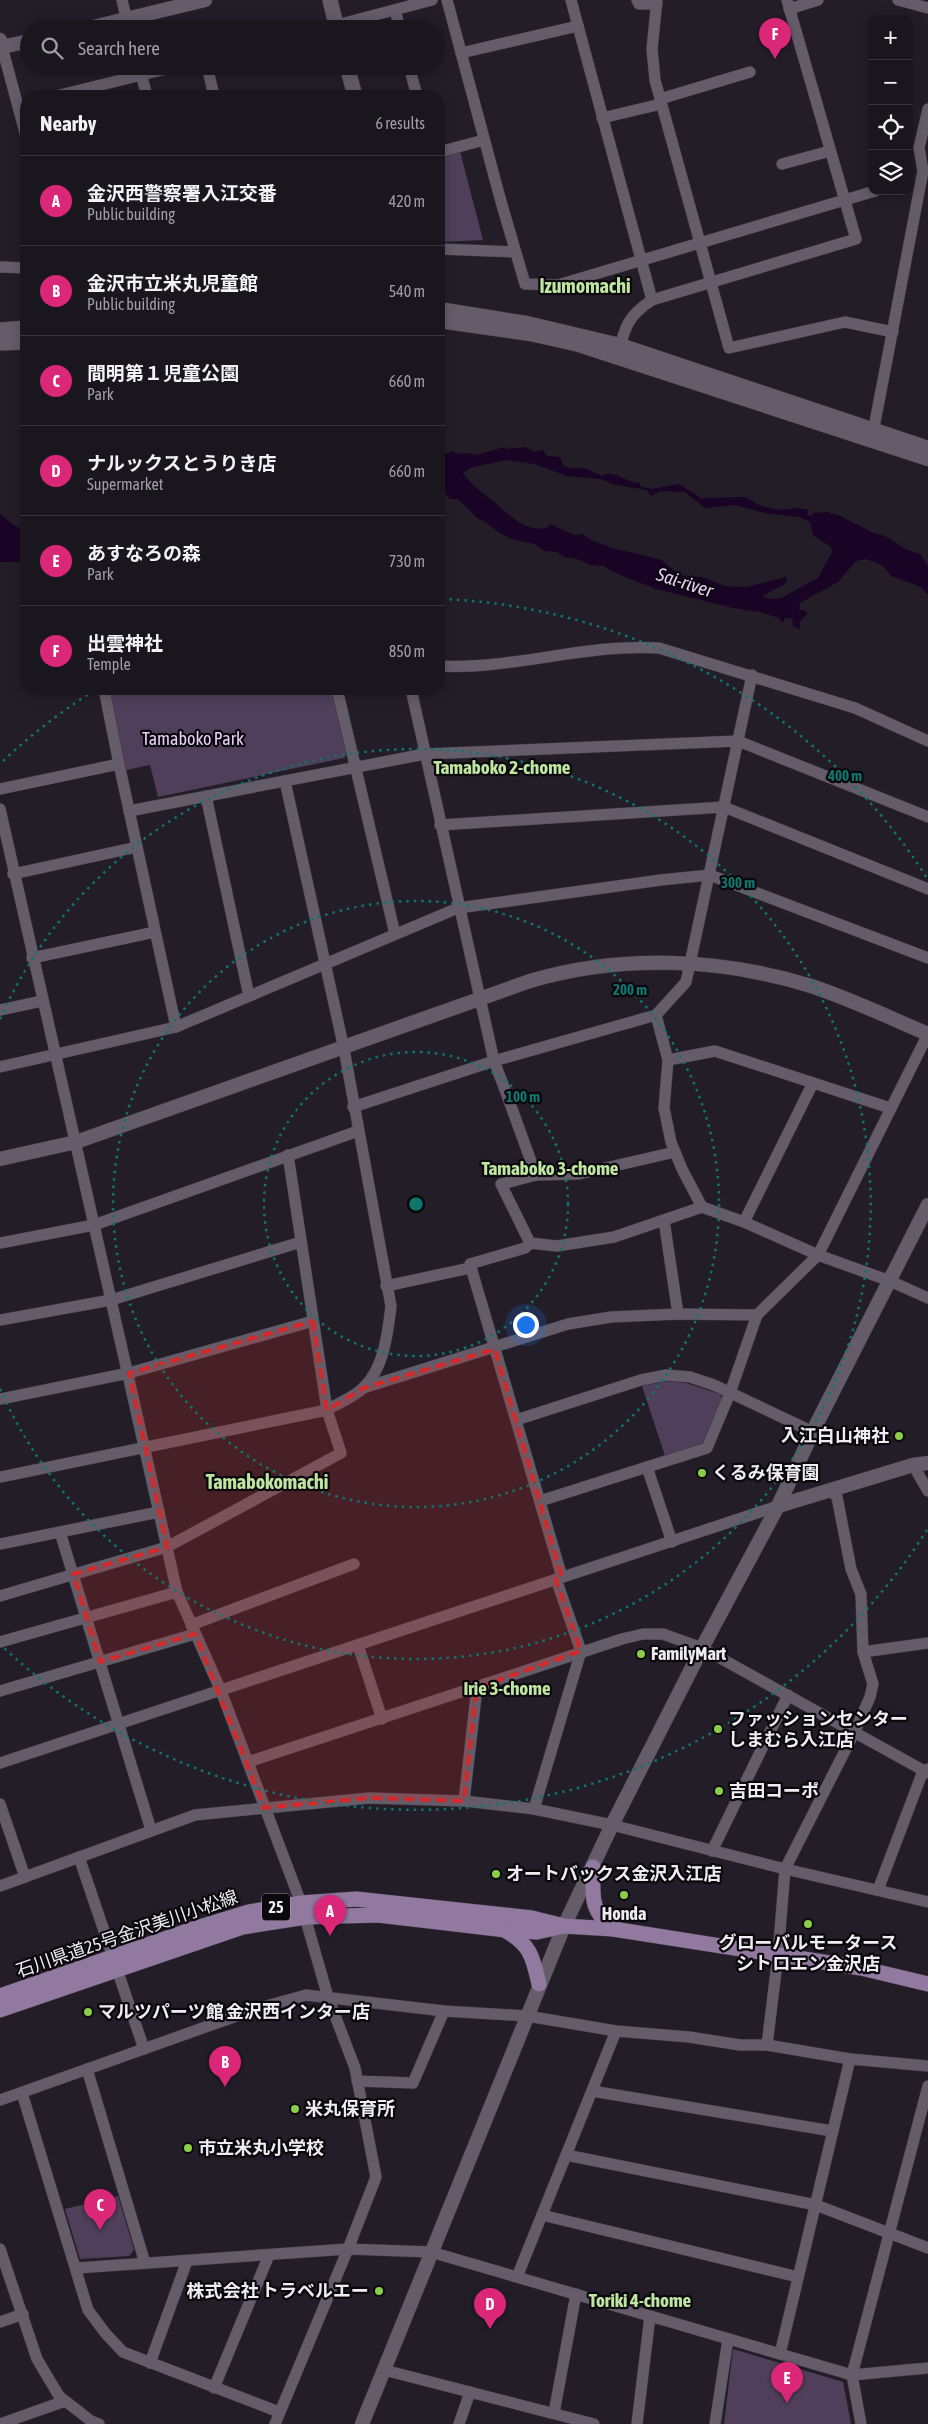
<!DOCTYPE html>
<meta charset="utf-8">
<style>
:root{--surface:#1a161d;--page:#27232a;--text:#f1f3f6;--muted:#9f9fa4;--line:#38353b;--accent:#db2777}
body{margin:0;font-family:"Asap Condensed","Noto Sans JP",sans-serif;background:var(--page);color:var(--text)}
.controls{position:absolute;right:15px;top:15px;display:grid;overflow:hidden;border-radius:10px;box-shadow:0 2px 12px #0003}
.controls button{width:45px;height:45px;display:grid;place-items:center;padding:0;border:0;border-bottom:1px solid var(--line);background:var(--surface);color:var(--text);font:25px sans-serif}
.you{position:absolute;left:525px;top:1324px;width:18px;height:18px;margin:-12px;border:4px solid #fff;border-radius:50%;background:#1a73e8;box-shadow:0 0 0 8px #1a73e833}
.badge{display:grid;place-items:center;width:32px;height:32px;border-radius:50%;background:var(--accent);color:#fff;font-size:16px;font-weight:700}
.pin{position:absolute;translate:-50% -41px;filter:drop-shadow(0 1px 2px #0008)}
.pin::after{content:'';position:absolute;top:26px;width:18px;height:15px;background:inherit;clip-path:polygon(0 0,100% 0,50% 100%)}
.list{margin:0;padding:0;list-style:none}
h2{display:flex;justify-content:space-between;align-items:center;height:65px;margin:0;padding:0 20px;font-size:21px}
h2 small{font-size:16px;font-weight:400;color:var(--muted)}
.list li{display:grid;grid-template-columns:32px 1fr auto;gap:15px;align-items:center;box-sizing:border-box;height:90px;padding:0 20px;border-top:1px solid var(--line)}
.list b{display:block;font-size:19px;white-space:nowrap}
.list p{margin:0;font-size:16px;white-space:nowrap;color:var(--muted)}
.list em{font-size:16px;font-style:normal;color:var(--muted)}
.icon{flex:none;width:28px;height:28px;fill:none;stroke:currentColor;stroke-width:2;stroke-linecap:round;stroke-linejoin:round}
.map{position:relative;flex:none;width:928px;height:2424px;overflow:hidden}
.search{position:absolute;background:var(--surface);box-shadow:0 2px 12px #0003;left:20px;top:20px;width:425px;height:55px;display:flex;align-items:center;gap:12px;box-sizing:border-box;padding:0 18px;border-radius:28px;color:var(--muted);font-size:19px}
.panel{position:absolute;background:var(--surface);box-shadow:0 2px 12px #0003;left:20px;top:90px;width:425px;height:605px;border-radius:20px}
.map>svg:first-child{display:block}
</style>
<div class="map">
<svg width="928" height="2424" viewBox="0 0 928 2424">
<rect width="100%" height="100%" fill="#231d27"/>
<g fill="#4f3f5a">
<path d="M460 151 483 240 439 242V156Z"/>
<path d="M109 689H333L348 753 344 758 158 797 150 765 126 770Z"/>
<path d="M668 1381 686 1383 720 1394 722 1398 706 1442 665 1456 642 1386Z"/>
<path d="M118 2196 134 2250 129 2256 80 2259 65 2209Z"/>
<path d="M733 2349 843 2382 851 2424H724Z"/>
</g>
<g fill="#1a0426" fill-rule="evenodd">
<path d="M504 447 507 449 526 447 534 452 543 450 547 456 560 457 564 467 587 469 602 476C613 468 627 483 640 483V486L651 489 679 484 701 498 746 497 761 506 779 510 797 508 809 510 807 515 812 516 813 513 827 512 838 515 874 533 885 536 907 550 920 554 928 566V595L921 587 891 576 882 565 866 559 856 561 838 582 800 603 799 610H805L807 614 800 621V629L793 626 792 618H785L783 623 779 618 760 612 733 608 656 589 618 574 603 566 591 565 577 559 564 557 557 552 545 551 535 544 514 540 501 534 484 521 478 519 458 499H450L448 496 439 490V451L447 454 451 451 458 454 466 453 477 455ZM506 460 534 464 567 476 600 479 616 485 647 490 651 496 660 491 685 492 705 508 735 505 765 513 799 517 810 522 813 535 831 547 832 552 818 578 781 598 771 599 762 596 785 584 787 579 786 577 746 587 725 586 702 577 680 575 661 560C641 553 596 548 583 534L574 535 550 524 547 528C523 532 511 515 494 502 483 493 471 485 463 473L470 468Z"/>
<path d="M0 514 15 526 26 531V562H0Z"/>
</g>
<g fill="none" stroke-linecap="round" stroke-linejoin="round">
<g stroke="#3e3942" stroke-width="12">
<g id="minor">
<path d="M122 0 129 29"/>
<path d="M447 0 500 198 525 284 558 285 875 191"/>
<path d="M571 0 652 300C629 315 624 327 619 353"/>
<path d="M637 0 639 4H657"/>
<path d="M657 0 652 49 655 80 729 348 845 322 893 332"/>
<path d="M898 0 928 8"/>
<path d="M789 9 818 0"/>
<path d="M395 10 400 29"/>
<path d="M322 29 432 0"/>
<path d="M2 47 26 136"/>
<path d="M461 53 578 26"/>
<path d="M139 66 147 96"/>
<path d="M207 66 214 96"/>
<path d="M409 66 417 96"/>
<path d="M56 96 178 66"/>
<path d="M660 99 750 72"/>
<path d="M602 118 661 104"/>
<path d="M439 152 484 140"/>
<path d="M782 164 830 151"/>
<path d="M439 249 515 252"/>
<path d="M0 267 26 268"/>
<path d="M652 300 856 239 787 0"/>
<path d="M872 438 923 171 919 148 928 109"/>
<path d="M439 666C512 670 588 643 659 648L855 708 928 741"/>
<path d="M337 689 395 934"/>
<path d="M411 689 494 1061C509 1099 522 1137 536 1175"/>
<path d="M119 764 176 1027"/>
<path d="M0 789 119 764 104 689"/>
<path d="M206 796 249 996"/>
<path d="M0 809 177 1592 221 1691 301 1903 328 1997 355 2068 376 2177 348 2249 275 2424"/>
<path d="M129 811 425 754 738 741 928 817"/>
<path d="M440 825 724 807 928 889"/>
<path d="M13 874 137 847"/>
<path d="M32 958 155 932"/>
<path d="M0 1010 42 1001"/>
<path d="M656 1015 668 1060 664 1108 671 1142 682 1169 702 1207"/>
<path d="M668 1060 715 1051 890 1108"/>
<path d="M0 1067 176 1027 458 908 661 880 710 875 928 958"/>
<path d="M353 1107 494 1061 656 1015 686 982 752 675"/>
<path d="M664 1220 678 1314"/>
<path d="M744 1222 813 1083"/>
<path d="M0 1243 94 1225 358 1131"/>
<path d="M530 1243 501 1184 536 1175 579 1174 675 1152"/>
<path d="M386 1286 470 1268"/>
<path d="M0 1320 111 1300 301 1242"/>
<path d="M363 1388 568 1324 611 1317 678 1314 757 1315"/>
<path d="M0 1399 129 1373 313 1321"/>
<path d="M516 1420 641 1380 666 1375 690 1377 714 1385 813 1432"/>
<path d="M913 1465 928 1491"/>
<path d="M647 1467 672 1542"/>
<path d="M0 1477 327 1410C338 1403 355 1397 364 1387 384 1368 388 1332 391 1306L344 1049 285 781"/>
<path d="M540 1501 707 1448 730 1393 757 1315 818 1255 928 1034"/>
<path d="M60 1532 151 1830"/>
<path d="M0 1544 159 1512"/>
<path d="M562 1577 470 1264 525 1248 530 1243 557 1246 614 1237 702 1207 744 1222 818 1255 890 1281 928 1298"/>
<path d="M0 1596 167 1547 341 1453 327 1410 288 1155"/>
<path d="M191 1625 354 1564"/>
<path d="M0 1642 177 1592"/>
<path d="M358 1645 382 1719"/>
<path d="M863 1652 928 1643"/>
<path d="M0 1691 195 1634"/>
<path d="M248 1762 622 1639 643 1634H663L702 1648 928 1773"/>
<path d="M0 1763 778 1506"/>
<path d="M464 1801 477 1688"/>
<path d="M0 1804 25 1877"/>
<path d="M534 1809 581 1651 556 1579"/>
<path d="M712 1851 788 1695"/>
<path d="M79 1857 144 2049"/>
<path d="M0 1886 195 1815 369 1798 464 1801 534 1809 612 1825 785 1869 928 1902"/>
<path d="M878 1890 923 1771 928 1769"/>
<path d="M767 2045 778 1955 785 1869 855 1731 870 1697 873 1684 863 1652 861 1594 851 1569 837 1497 831 1491"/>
<path d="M87 2069 145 2263"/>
<path d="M357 2081 413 2083 444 2011"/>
<path d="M592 2091 832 2131"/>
<path d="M22 2093 88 2310 106 2334 123 2352 279 2412"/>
<path d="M0 2100 259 2008 306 1995 444 2011 527 2016 616 2031 689 2037 740 2045H767L850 2059 928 2066"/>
<path d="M566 2155 816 2205 928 2248"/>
<path d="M542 2215 798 2277"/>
<path d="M0 2249 37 2359 59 2396 91 2421 99 2424"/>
<path d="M77 2268 348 2249 431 2252 852 2375 928 2368"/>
<path d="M517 2277 616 2031"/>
<path d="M0 2322 23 2314"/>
<path d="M780 2354 850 2059"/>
<path d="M150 2363 187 2261"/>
<path d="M384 2370 594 2424"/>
<path d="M214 2388 269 2255"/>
<path d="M554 2413 576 2294"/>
<path d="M0 2424 65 2401"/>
<path d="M459 2424 470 2392"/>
<path d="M637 2424 650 2316"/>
<path d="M715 2424 728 2339"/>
<path d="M861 2424 852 2375 928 2086"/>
</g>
</g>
<g stroke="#3e3942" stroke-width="15">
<g id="tertiary">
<path d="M85 29 205 0"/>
<path d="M0 40 2 47 29 41"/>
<path d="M439 309 527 323 620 345 928 448"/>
<path d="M439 321 530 334 579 345 928 459"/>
<path d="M0 1159 76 1142 530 981C621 954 721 958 811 986 851 999 890 1018 928 1034"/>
<path d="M778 1506 913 1465 928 1463"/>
<path d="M362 2424 564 1926 612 1825 702 1648 778 1506 816 1425 928 1205"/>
</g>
</g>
<g stroke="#3e3942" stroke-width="16">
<g id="secondary">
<path d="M330 0 337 29"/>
<path d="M347 66 355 96"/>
<path d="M0 330 26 328"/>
<path d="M0 343 26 342"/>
</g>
</g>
<g stroke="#3e3942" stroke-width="16">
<g id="primary">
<path d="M593 1867C593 1896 589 1909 613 1929"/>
<path d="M506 1931C531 1945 533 1958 539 1984"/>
<path d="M0 1996 190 1930 249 1912 301 1903 356 1899 532 1918 564 1926 613 1929 861 1968 928 1984"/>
<path d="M0 2010 243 1927 306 1917 378 1915 506 1930 537 1932 560 1927"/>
</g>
</g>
<use href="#minor" stroke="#645d69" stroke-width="11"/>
<use href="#tertiary" stroke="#645d69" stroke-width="14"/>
<use href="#secondary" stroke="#645d69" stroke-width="15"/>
<use href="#primary" stroke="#9179a0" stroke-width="15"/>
</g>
<path fill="#d62828" fill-opacity="0.2" stroke="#d62828" stroke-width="4" stroke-dasharray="10 6" stroke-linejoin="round" d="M313 1321 327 1410 363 1388 495 1349 562 1577 556 1579 581 1651 477 1688 464 1801 369 1798 264 1808 195 1634 100 1662 73 1574 167 1547 129 1373Z"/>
<g fill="none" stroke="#0f766e" stroke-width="2.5" stroke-dasharray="2.5 5">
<circle cx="416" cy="1204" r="152"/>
<circle cx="416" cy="1204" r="303"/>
<path d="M0 1019A455 455 0 1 1 0 1389"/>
<path d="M927 1530A606 606 0 0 1 3 1647M3 761A606 606 0 0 1 95 690M442 599A606 606 0 0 1 927 878"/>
</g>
<g fill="#8ace47" stroke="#0b080d" stroke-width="2">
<circle cx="899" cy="1436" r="5"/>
<circle cx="702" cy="1473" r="5"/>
<circle cx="641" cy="1654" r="5"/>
<circle cx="718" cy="1729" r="5"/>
<circle cx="719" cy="1791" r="5"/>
<circle cx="496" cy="1874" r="5"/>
<circle cx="624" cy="1895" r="5"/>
<circle cx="808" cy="1924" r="5"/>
<circle cx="88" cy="2012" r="5"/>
<circle cx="295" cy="2109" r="5"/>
<circle cx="188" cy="2148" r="5"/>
<circle cx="379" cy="2291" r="5"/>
</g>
<g text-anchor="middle" stroke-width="4.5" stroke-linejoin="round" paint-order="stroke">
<rect fill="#0b080d" stroke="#aba7ad" stroke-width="1" x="262" y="1893.5" width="28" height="27" rx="4"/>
<g font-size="16" font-weight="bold" fill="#efebf2">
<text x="276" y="1913">25</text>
</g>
<g font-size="18" fill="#e8d0f8" stroke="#0b080d">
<text x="193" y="745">Tamaboko Park</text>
</g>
<g font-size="18" font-weight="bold" fill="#efebf2" stroke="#0b080d" text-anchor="start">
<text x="889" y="1442" text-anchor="end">入江白山神社</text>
<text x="712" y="1479">くるみ保育園</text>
<text x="651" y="1660">FamilyMart</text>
<text x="728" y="1725">ファッションセンター<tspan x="728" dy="21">しまむら入江店</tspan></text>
<text x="729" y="1797">吉田コーポ</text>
<text x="506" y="1880">オートバックス金沢入江店</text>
<text x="624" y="1920" text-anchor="middle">Honda</text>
<text x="808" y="1949" text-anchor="middle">グローバルモータース<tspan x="808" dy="21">シトロエン金沢店</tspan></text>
<text x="98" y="2018">マルツパーツ館 金沢西インター店</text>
<text x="305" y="2115">米丸保育所</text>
<text x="198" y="2154">市立米丸小学校</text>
<text x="369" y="2297" text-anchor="end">株式会社 トラベルエー</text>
</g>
<g font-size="18" fill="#efebf2" stroke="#0b080d">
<text transform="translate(127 1934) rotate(-19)" y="6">石川県道25号金沢美川小松線</text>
</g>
<g font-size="19" font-style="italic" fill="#e7cef7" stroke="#0b080d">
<text transform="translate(685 582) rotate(18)" y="7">Sai-river</text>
</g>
<g font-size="19" font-weight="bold" fill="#bfe6a1" stroke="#0b080d">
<text x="502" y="774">Tamaboko 2-chome</text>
<text x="550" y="1175">Tamaboko 3-chome</text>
<text x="507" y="1695">Irie 3-chome</text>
<text x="640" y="2307">Toriki 4-chome</text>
</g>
<g font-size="20" font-weight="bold" fill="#bfe6a1" stroke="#0b080d">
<text x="585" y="293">Izumomachi</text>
<text x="267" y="1489">Tamabokomachi</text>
</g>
</g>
<circle cx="416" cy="1204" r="8" fill="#0f766e" stroke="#0b080d" stroke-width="2.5"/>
<g font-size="15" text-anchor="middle" font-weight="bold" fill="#0f766e" stroke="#0b080d" stroke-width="4.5" stroke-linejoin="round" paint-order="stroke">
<text x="845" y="781">400 m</text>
<text x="738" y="888">300 m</text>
<text x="630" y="995">200 m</text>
<text x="523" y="1102">100 m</text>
</g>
</svg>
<div class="controls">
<button>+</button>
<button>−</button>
<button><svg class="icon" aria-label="locate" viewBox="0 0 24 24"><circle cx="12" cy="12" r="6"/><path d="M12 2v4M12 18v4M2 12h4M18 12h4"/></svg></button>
<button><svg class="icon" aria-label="layers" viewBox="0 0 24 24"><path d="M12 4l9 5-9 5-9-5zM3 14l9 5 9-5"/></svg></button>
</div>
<div class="you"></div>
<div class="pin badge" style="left:330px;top:1936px">A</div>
<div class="pin badge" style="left:225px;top:2087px">B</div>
<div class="pin badge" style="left:100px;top:2230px">C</div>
<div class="pin badge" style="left:490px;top:2329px">D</div>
<div class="pin badge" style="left:787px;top:2403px">E</div>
<div class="pin badge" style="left:775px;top:59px">F</div>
<div class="search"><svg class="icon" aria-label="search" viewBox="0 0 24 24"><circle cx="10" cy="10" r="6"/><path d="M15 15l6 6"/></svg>Search here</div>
<section class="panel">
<h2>Nearby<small>6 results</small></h2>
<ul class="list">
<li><span class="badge">A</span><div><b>金沢西警察署入江交番</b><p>Public building</p></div><em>420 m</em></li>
<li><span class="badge">B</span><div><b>金沢市立米丸児童館</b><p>Public building</p></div><em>540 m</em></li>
<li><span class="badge">C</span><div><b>間明第１児童公園</b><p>Park</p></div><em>660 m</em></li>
<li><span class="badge">D</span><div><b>ナルックスとうりき店</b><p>Supermarket</p></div><em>660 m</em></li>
<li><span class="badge">E</span><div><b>あすなろの森</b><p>Park</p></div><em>730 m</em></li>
<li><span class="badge">F</span><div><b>出雲神社</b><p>Temple</p></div><em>850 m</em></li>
</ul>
</section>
</div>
